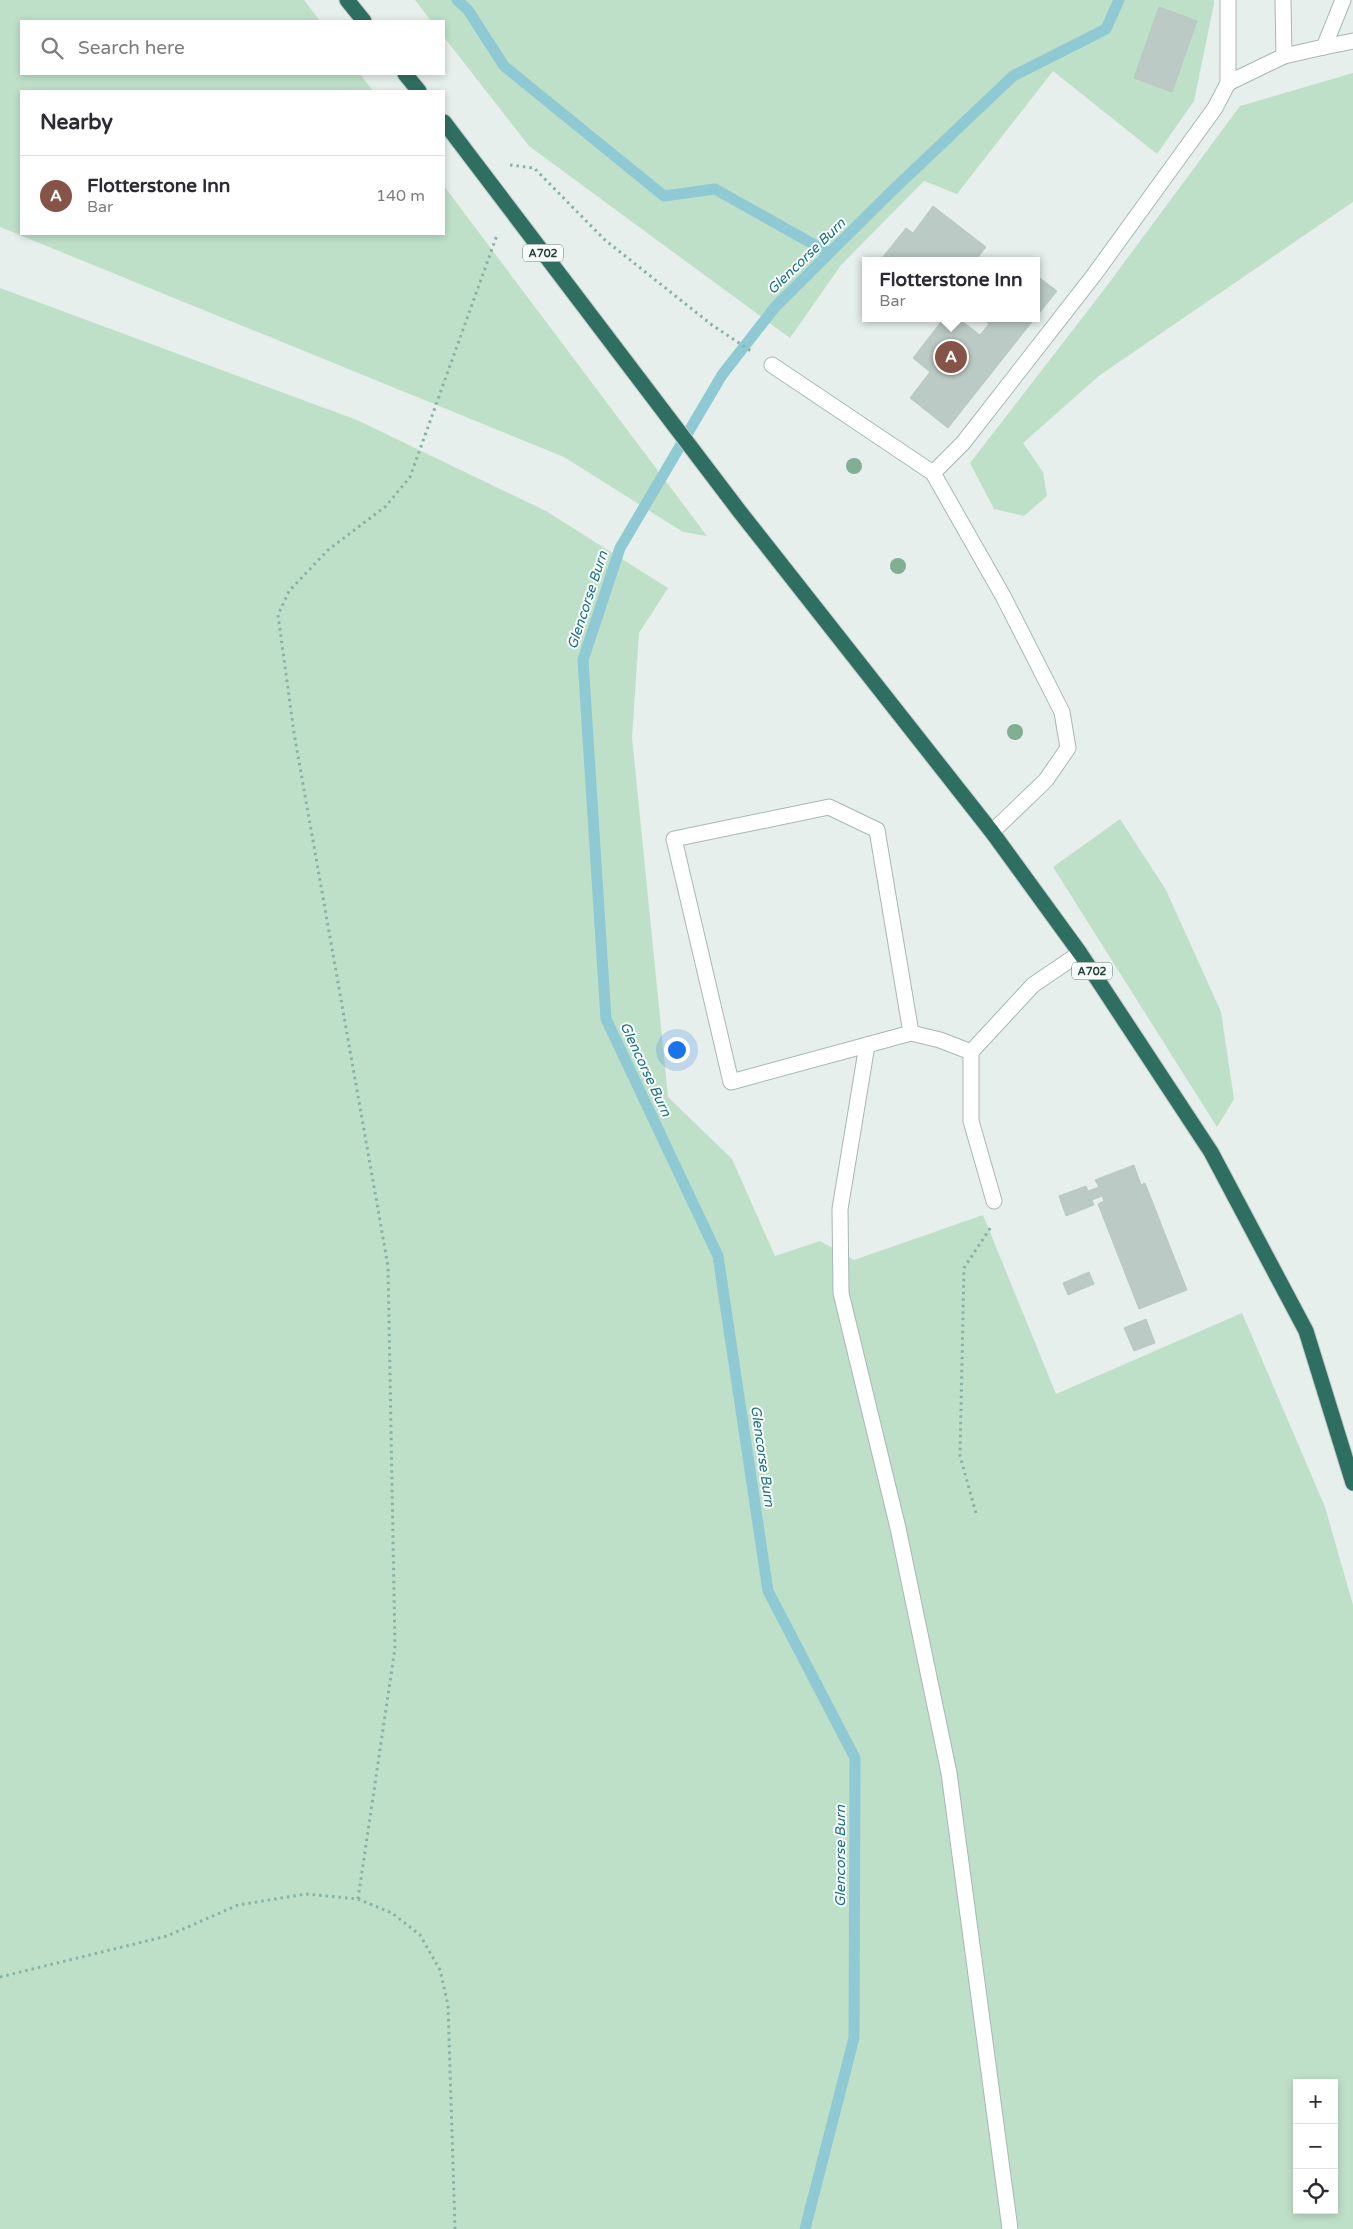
<!DOCTYPE html>
<meta charset="utf-8">
<style>
:root{--surface:#fff;--page:#f7f7f7;--text:#2b2b33;--muted:#7c7c81;--line:#e1e1e2;--accent:#855347}
body{margin:0;font-family:"Varela Round",sans-serif;background:var(--page);color:var(--text)}
.controls{position:absolute;right:15px;bottom:15px;display:grid;overflow:hidden;border-radius:0px;box-shadow:0 2px 8px #0003}
.controls button{width:45px;height:45px;display:grid;place-items:center;padding:0;border:0;border-bottom:1px solid var(--line);background:var(--surface);color:var(--text);font:25px sans-serif}
.you{position:absolute;left:676px;top:1049px;width:18px;height:18px;margin:-12px;border:4px solid #fff;border-radius:50%;background:#1a73e8;box-shadow:0 0 0 8px #1a73e833}
.badge{display:grid;place-items:center;width:32px;height:32px;border-radius:50%;background:var(--accent);color:#fff;font-size:16px;font-weight:700}
.pin{position:absolute;translate:-50% -50%;border:2px solid #fff;box-shadow:0 1px 5px #0006}
.popup{position:absolute;left:862px;top:257px;width:178px;height:65px;box-sizing:border-box;display:grid;place-content:center;border-radius:0px;background:var(--surface);filter:drop-shadow(0 1px 4px #0005);font-size:16px;white-space:nowrap;color:var(--muted)}
.popup b{font-size:19px;color:var(--text)}
.popup::after{content:'';position:absolute;left:50%;top:100%;margin-left:-10px;border:10px solid transparent;border-top-color:var(--surface)}
.list{margin:0;padding:0;list-style:none}
h2{display:flex;justify-content:space-between;align-items:center;height:65px;margin:0;padding:0 20px;font-size:21px}
h2 small{font-size:16px;font-weight:400;color:var(--muted)}
.list li{display:grid;grid-template-columns:32px 1fr auto;gap:15px;align-items:center;box-sizing:border-box;height:80px;padding:0 20px;border-top:1px solid var(--line)}
.list b{display:block;font-size:19px;white-space:nowrap}
.list p{margin:0;font-size:16px;white-space:nowrap;color:var(--muted)}
.list em{font-size:16px;font-style:normal;color:var(--muted)}
.icon{flex:none;width:28px;height:28px;fill:none;stroke:currentColor;stroke-width:2;stroke-linecap:round;stroke-linejoin:round}
.map{position:relative;flex:none;width:1353px;height:2229px;overflow:hidden}
.search{position:absolute;background:var(--surface);box-shadow:0 2px 8px #0003;left:20px;top:20px;width:425px;height:55px;display:flex;align-items:center;gap:12px;box-sizing:border-box;padding:0 18px;border-radius:0px;color:var(--muted);font-size:19px}
.panel{position:absolute;background:var(--surface);box-shadow:0 2px 8px #0003;left:20px;top:90px;width:425px;height:145px;border-radius:0px}
.map>svg:first-child{display:block}
</style>
<div class="map">
<svg width="1353" height="2229" viewBox="0 0 1353 2229">
<rect width="100%" height="100%" fill="#e6efeb"/>
<g fill="#bfe0c8" fill-rule="evenodd">
<path d="M0 0H304L320 21H21V74H360L373 91H21V234H444V186L707 536 683 532 564 457 0 227Z"/>
<path d="M415 0H1214V4L1194 101 1157 154 1053 71 957 194 924 181 841 265 790 338 529 146 444 37V21H431Z"/>
<path d="M1353 73V202L1100 375 1023 443 1043 472 1047 496 1024 516 994 509 970 463 1106 287 1240 106Z"/>
<path d="M0 288 357 420 546 511 668 588 639 633 632 737 668 1097 732 1159 775 1256 820 1241 854 1260 983 1215 1056 1394 1242 1313 1325 1507 1353 1605V2229H0ZM1297 2083H1334V2210H1297Z"/>
<path d="M1120 819 1166 890 1221 1012 1234 1099 1217 1127 1053 867Z"/>
</g>
<g fill="none" stroke-linecap="round" stroke-linejoin="round">
<g stroke="#8ec9d4" stroke-width="11">
<path d="M457 0 468 10 504 66 664 196 715 189 829 253"/>
<path d="M805 2229 854 2038 855 1758 768 1591 718 1256 606 1019 583 660 620 548 722 375 775 307 893 190 1013 76 1106 29 1119 0"/>
</g>
</g>
<g fill="#bbcac4" stroke="#b8c9c2">
<path d="M1159 7 1197 21 1172 92 1134 78Z"/>
<path d="M933 206 986 247 975 261H885L882 258 906 228 913 233Z"/>
<path d="M1036 275 1057 291 1036 317Z"/>
<path d="M944 318H958L980 335 989 324 982 318H1035L948 428 910 398 930 372 913 358Z"/>
<path d="M1134 1165 1141 1185 1145 1183 1187 1290 1139 1309 1098 1204 1104 1201 1102 1196 1092 1200 1094 1205 1066 1216 1059 1196 1086 1186 1088 1191 1099 1187 1095 1180Z"/>
<path d="M1089 1272 1094 1284 1068 1295 1063 1283Z"/>
<path d="M1146 1319 1155 1343 1134 1351 1124 1328Z"/>
</g>
<g fill="none" stroke-linecap="round" stroke-linejoin="round">
<g stroke="#a8b8b2" stroke-width="17">
<g id="minor">
<path d="M1283 0 1284 56"/>
<path d="M1324 47 1353 41"/>
<path d="M1228 83 1284 56 1324 47 1343 0"/>
<path d="M772 365 933 473 1003 596 1062 712 1068 748 1046 780 992 832"/>
<path d="M933 473 963 443 1094 275 1215 108 1228 83V0"/>
<path d="M911 1033 877 830 829 807 674 839 731 1082 911 1033 940 1040 971 1052"/>
<path d="M867 1045 840 1209 841 1293 898 1528 949 1773 1010 2229"/>
<path d="M994 1201 971 1121V1052L1033 985 1080 953"/>
</g>
</g>
<g stroke="#c2cac8" stroke-width="17">
<g id="highway">
<path d="M347 0 364 21"/>
<path d="M405 74 419 91"/>
<path d="M444 122 740 512 992 832 1080 953 1211 1152 1306 1331 1353 1483"/>
</g>
</g>
<g stroke="#86b3a5" stroke-width="3" stroke-dasharray="2.5 4" stroke-linecap="butt">
<path d="M510 165 534 168 605 240 712 325 751 351"/>
<path d="M976 1513 960 1456 964 1268 991 1227"/>
<path d="M358 1899 395 1648 388 1266 294 733 278 615 289 591 328 550 386 506 410 477 497 235"/>
<path d="M0 1977 167 1936 238 1905 306 1894 358 1899 392 1913 420 1935 440 1970 448 2005 455 2229"/>
</g>
<use href="#minor" stroke="#fff" stroke-width="15"/>
<use href="#highway" stroke="#2f6f62" stroke-width="15"/>
</g>
<g fill="#80af93">
<circle cx="854" cy="466" r="8"/>
<circle cx="898" cy="566" r="8"/>
<circle cx="1015" cy="732" r="8"/>
</g>
<g text-anchor="middle" stroke-width="4" stroke-linejoin="round" paint-order="stroke">
<g fill="#f7fbf9" stroke="#637a73" stroke-width="1">
<rect x="523" y="244.5" width="40" height="17" rx="4"/>
<rect x="1072" y="962.5" width="40" height="17" rx="4"/>
</g>
<g font-size="11" font-weight="bold" fill="#24423a">
<text x="543" y="257">A702</text>
<text x="1092" y="975">A702</text>
</g>
<g font-size="14" font-style="italic" fill="#1c6f80" stroke="#f7fbf9">
<text transform="translate(806 256) rotate(-44)" y="5">Glencorse Burn</text>
<text transform="translate(587 600) rotate(-72)" y="5">Glencorse Burn</text>
<text transform="translate(646 1069) rotate(65)" y="5">Glencorse Burn</text>
<text transform="translate(763 1456) rotate(82)" y="5">Glencorse Burn</text>
<text transform="translate(840 1856) rotate(-90)" y="5">Glencorse Burn</text>
</g>
</g>
</svg>
<div class="controls">
<button>+</button>
<button>−</button>
<button><svg class="icon" aria-label="locate" viewBox="0 0 24 24"><circle cx="12" cy="12" r="6"/><path d="M12 2v4M12 18v4M2 12h4M18 12h4"/></svg></button>
</div>
<div class="you"></div>
<div class="pin badge" style="left:951px;top:357px">A</div>
<div class="popup"><b>Flotterstone Inn</b>Bar</div>
<div class="search"><svg class="icon" aria-label="search" viewBox="0 0 24 24"><circle cx="10" cy="10" r="6"/><path d="M15 15l6 6"/></svg>Search here</div>
<section class="panel">
<h2>Nearby<small></small></h2>
<ul class="list">
<li><span class="badge">A</span><div><b>Flotterstone Inn</b><p>Bar</p></div><em>140 m</em></li>
</ul>
</section>
</div>
